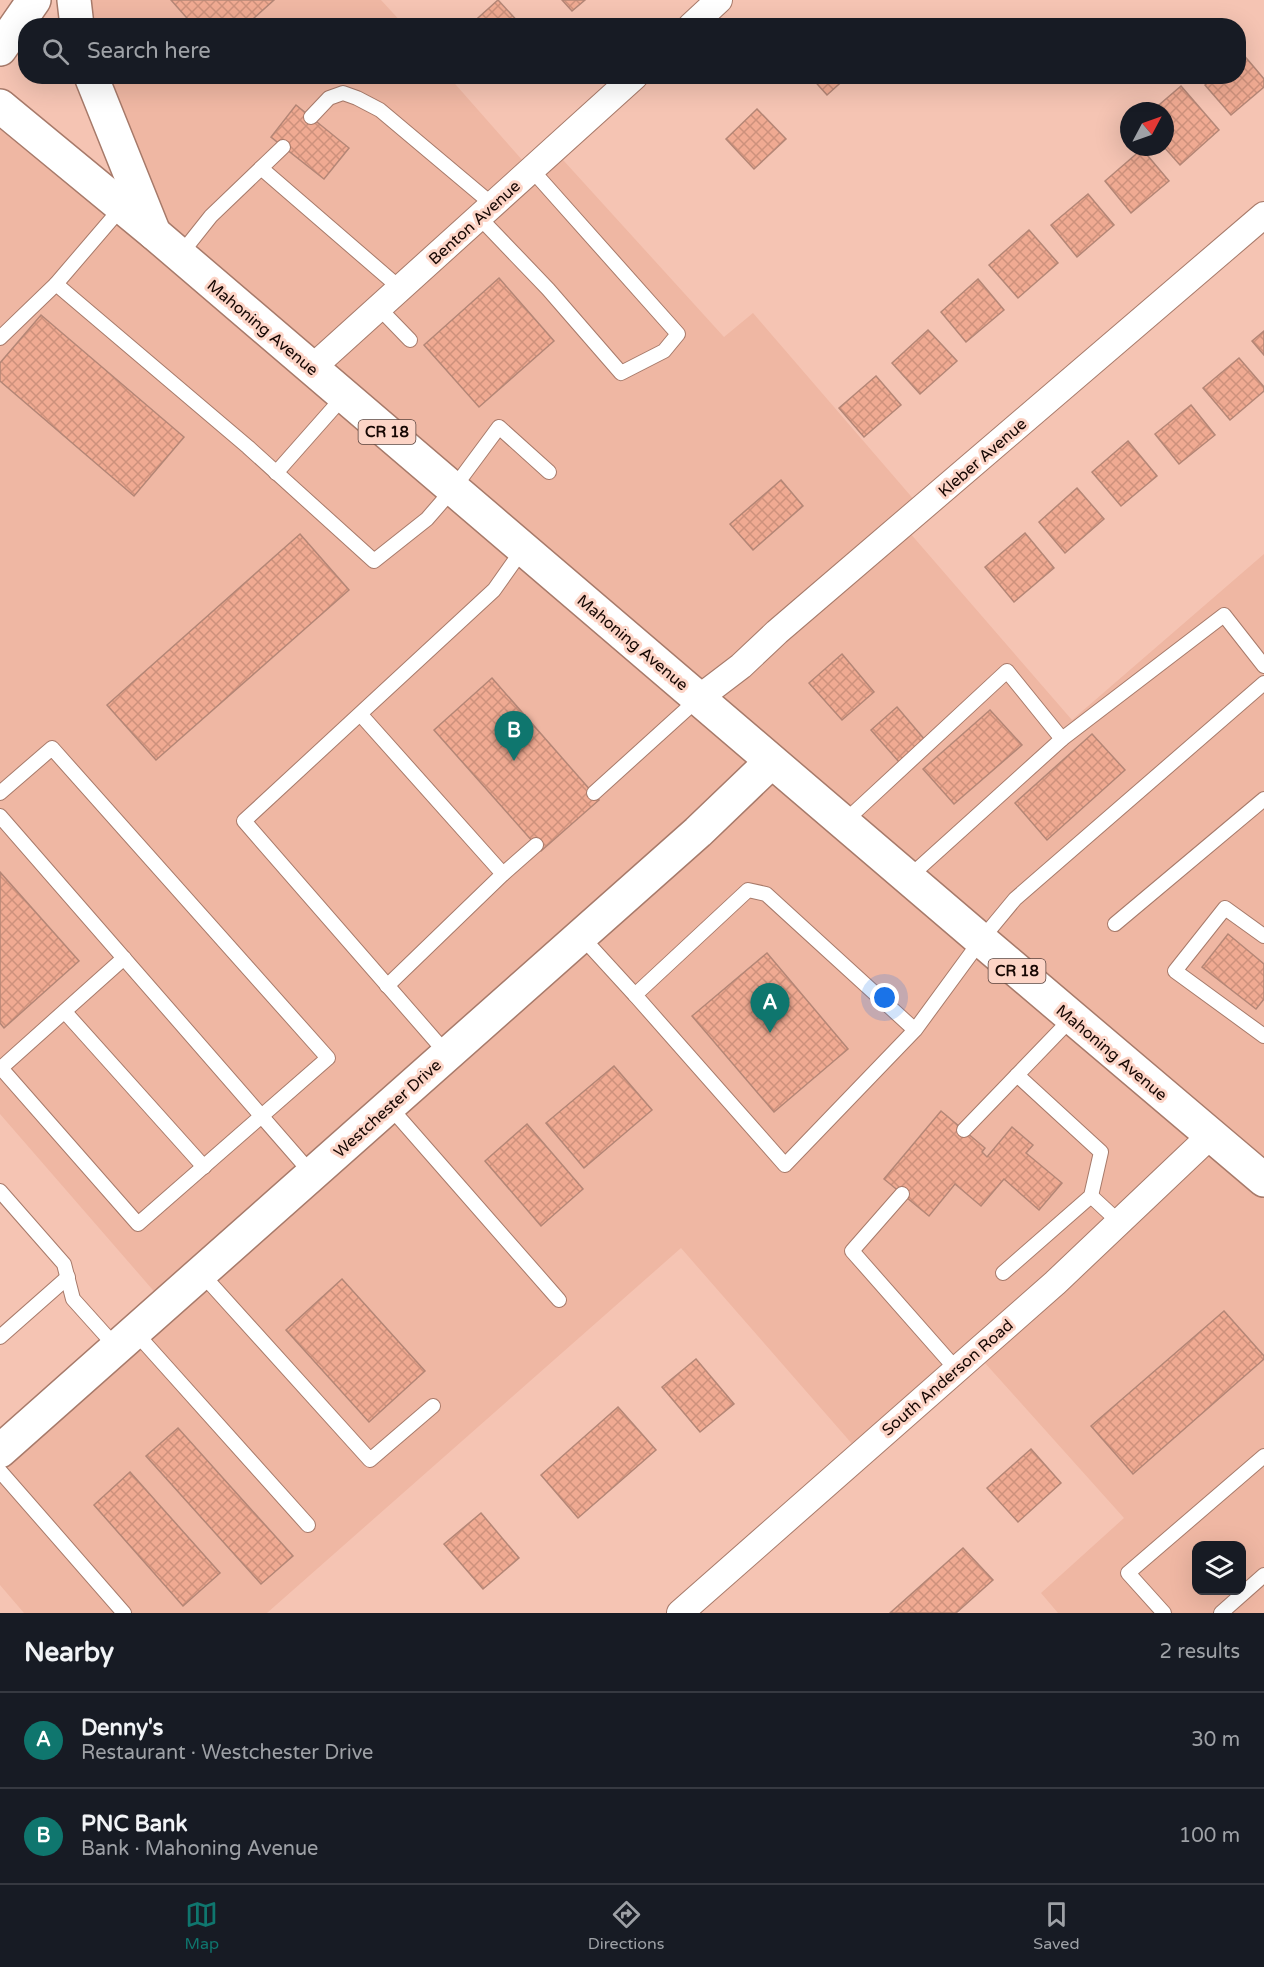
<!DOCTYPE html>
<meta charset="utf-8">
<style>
:root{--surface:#171b24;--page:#242831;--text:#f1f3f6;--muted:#9ea1a6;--line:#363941;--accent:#0f766e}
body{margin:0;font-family:"Varela Round",sans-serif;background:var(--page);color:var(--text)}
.controls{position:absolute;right:18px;bottom:18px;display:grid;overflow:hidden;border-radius:12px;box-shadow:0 6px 24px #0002}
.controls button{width:54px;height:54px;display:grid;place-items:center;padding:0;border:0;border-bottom:2px solid var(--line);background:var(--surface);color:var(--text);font:30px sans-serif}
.compass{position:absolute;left:1120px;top:102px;width:54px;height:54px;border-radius:50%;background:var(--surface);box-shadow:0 6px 24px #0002;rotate:49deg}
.you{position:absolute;left:885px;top:998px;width:21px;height:21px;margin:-15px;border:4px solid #fff;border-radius:50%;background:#1a73e8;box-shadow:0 0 0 9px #1a73e833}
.badge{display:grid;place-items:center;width:39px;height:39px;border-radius:50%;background:var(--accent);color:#fff;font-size:20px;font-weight:700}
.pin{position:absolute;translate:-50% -50px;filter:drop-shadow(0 2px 3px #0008)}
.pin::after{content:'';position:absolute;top:32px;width:21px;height:18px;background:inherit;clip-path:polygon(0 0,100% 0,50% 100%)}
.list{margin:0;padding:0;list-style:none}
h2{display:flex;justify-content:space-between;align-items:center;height:78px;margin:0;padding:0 24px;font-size:26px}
h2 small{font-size:20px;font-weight:400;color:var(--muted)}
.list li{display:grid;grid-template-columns:39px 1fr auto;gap:18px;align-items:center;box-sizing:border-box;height:96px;padding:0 24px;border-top:2px solid var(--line)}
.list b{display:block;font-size:22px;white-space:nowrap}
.list p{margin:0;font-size:20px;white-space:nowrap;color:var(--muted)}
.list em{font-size:20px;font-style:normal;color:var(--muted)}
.icon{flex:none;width:33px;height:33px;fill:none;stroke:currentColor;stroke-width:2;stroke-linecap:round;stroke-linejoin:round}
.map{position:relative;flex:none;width:1264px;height:1613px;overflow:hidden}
.search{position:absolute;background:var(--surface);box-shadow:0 6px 24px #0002;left:18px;right:18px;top:18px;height:66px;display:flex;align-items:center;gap:15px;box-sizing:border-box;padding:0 21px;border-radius:24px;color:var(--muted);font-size:22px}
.sheet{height:270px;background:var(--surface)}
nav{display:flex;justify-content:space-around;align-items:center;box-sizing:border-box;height:84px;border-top:2px solid var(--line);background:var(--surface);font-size:16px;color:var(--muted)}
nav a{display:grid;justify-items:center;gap:3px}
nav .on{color:var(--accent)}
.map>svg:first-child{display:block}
</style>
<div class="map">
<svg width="1264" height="1613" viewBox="0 0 1264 1613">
<defs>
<pattern id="building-cross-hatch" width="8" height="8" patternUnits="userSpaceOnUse" patternTransform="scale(1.5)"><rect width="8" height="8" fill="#f0aa92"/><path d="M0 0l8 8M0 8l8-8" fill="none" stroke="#cd917c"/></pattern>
</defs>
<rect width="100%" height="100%" fill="#f5c4b3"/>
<g fill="#efb7a3" fill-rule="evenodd">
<path d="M74 0H381L404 25H77Z"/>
<path d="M91 77H449L531 170 554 150 724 337 753 313 922 509 903 525 1072 720 1264 554V1613H1058L1041 1593 1124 1518 976 1353 860 1453 681 1248 267 1613H24L0 1585V1451L165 1304 0 1114V110L153 232ZM1196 1546H1242V1590H1196Z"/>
</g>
<g fill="url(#building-cross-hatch)" stroke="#b48676" stroke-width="1.5">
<path d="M171 0H274L245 26H194Z"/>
<path d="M498 0 522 26H469Z"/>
<path d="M562 0H585L572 11Z"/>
<path d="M1242 53 1264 79V87L1231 115 1205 85 1215 76H1238V57Z"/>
<path d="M810 76H848L827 95Z"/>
<path d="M1181 86 1219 130 1180 165 1164 147 1165 111H1152Z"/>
<path d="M296 105 349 148 324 179 271 137Z"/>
<path d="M757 109 786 139 754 169 726 139Z"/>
<path d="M1142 149 1169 181 1131 213 1105 181Z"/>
<path d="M1088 194 1114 225 1077 257 1051 225Z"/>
<path d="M1029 230 1058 263 1018 298 989 265Z"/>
<path d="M499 278 554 341 479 407 424 345Z"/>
<path d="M978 279 1004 310 966 342 941 312Z"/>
<path d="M41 315 184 437 134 496 0 381V363Z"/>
<path d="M928 330 957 361 920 394 892 363Z"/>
<path d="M1264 331V355L1252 341Z"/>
<path d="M1239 358 1264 387V391L1230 420 1203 388Z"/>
<path d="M876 376 901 405 864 437 839 408Z"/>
<path d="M1191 405 1215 435 1179 464 1155 434Z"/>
<path d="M1128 441 1157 476 1121 506 1092 472Z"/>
<path d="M781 480 803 506 753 550 730 524Z"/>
<path d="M1077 488 1104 519 1065 553 1039 522Z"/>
<path d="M1025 533 1054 568 1014 602 985 567Z"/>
<path d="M300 534 349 590 156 760 107 705Z"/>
<path d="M842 654 874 692 842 720 809 683Z"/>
<path d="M492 678 599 800 541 851 434 730Z"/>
<path d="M897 707 925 740 899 762 871 730Z"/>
<path d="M990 710 1022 745 954 804 923 769Z"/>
<path d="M1092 734 1125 770 1047 840 1015 803Z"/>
<path d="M0 872 79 961 4 1028 0 1023Z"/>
<path d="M1228 934 1264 964V999L1256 1009 1202 967Z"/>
<path d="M767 953 848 1049 774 1112 692 1016Z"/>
<path d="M614 1066 652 1110 584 1168 546 1123Z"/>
<path d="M941 1111 985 1148 982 1152 987 1157 1012 1127 1033 1145 1026 1153 1062 1183 1039 1210 1004 1179 981 1206 955 1184 929 1216 884 1179Z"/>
<path d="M527 1124 583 1189 541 1226 485 1161Z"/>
<path d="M342 1279 425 1371 369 1422 286 1330Z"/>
<path d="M1224 1311 1264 1356V1359L1133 1474 1091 1426Z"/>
<path d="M696 1359 734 1404 700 1432 662 1387Z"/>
<path d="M618 1407 656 1450 578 1518 541 1475Z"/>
<path d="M178 1428 293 1556 261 1584 146 1456Z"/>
<path d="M1031 1449 1061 1483 1018 1522 987 1488Z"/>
<path d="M130 1472 220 1573 183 1606 94 1505Z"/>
<path d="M481 1513 519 1558 483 1589 444 1544Z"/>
<path d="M963 1548 993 1580 956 1613H890Z"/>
</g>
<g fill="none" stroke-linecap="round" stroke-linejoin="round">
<g stroke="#a77a6a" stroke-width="16">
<g id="lane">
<path d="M311 117 329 98 343 93 357 98 380 110 493 205"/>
<path d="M261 168 401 289"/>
<path d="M122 207 56 284 248 447 374 561 427 519 453 489 499 427 549 472"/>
<path d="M479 217 548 289 621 373 664 351 678 334 532 170"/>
<path d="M180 255 211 216 283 147"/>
<path d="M379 308 410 340"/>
<path d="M0 338 56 284"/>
<path d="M276 473 344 396"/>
<path d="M361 715 503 874"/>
<path d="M0 793 52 748 328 1058 138 1224 1 1068 124 958"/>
<path d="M594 793 699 698"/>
<path d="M0 816 312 1174"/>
<path d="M843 823 1007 671 1062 739"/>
<path d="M908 878 1062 739 1224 615 1264 666"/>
<path d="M1115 924 1264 799"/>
<path d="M581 936 635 995"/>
<path d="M1264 936 1225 908 1175 971 1264 1036"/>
<path d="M387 986 503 874 536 845"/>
<path d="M65 1012 204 1167"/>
<path d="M915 1030 766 894 748 890 635 995 785 1165 915 1030 981 940 1015 899 1264 683"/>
<path d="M447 1054 244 821 494 590 523 549"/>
<path d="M389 1106 559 1300"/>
<path d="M964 1130 1072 1018"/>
<path d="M0 1191 64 1264 73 1299 117 1348"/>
<path d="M902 1194 852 1251 956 1369"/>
<path d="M1091 1196 1119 1222"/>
<path d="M201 1273 370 1460 433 1406"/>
<path d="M1003 1273 1091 1196 1101 1152 1017 1075"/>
<path d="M135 1332 308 1525"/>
<path d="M0 1337 68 1277"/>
<path d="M0 1471 124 1613"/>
<path d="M1164 1613 1128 1573 1264 1456"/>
<path d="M1221 1613 1264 1575"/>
</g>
</g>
<g stroke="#a77a6a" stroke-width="28">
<g id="street">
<path d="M691 26 719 0"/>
<path d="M312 368 635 76"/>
<path d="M699 698 741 666 777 632 1264 215"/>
<path d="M680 1613 1055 1283 1210 1136"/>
</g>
</g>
<g stroke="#a77a6a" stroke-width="36">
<path id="secondary" d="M0 1451 698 832 771 762"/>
</g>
<g stroke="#a77a6a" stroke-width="36">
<path id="primary" d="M0 106 154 233 981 940 1264 1180"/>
</g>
<g stroke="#a77a6a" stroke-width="36">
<g id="highway">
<path d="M74 0 77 26"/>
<path d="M0 49 34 0"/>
<path d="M91 76 154 233"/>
<path d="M0 110 2 108"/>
</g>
</g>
<use href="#lane" stroke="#fff" stroke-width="14"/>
<use href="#street" stroke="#fff" stroke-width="26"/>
<use href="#secondary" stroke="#fff" stroke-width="33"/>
<use href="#primary" stroke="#fff" stroke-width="33"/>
<use href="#highway" stroke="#fff" stroke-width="33"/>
</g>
<g text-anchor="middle" stroke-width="6" stroke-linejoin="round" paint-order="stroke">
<g fill="#fcd4c6" stroke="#5b443e" stroke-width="1.5">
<rect x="358.5" y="420" width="57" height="24" rx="4.5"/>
<rect x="988.5" y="959" width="57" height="24" rx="4.5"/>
</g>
<g font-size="15" font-weight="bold" fill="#160703">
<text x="387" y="437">CR 18</text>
<text x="1017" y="976">CR 18</text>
</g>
<g font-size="16" fill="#160703" stroke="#fcd4c6">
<text transform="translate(474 222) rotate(-42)" y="6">Benton Avenue</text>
<text transform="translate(263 327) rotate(40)" y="6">Mahoning Avenue</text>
<text transform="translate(982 457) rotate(-41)" y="6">Kleber Avenue</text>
<text transform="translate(633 642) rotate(40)" y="6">Mahoning Avenue</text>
<text transform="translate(1112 1052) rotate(40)" y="6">Mahoning Avenue</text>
<text transform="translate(387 1108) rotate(-42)" y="6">Westchester Drive</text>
<text transform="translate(947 1377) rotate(-41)" y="6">South Anderson Road</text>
</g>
</g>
</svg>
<div class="controls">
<button><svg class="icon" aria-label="layers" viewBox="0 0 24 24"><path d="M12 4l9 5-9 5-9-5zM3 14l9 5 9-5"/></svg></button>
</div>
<svg class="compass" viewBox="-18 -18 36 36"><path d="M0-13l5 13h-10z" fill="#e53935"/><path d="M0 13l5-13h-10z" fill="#9ea1a6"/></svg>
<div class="you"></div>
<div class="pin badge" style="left:770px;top:1033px">A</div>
<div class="pin badge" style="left:514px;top:761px">B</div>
<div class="search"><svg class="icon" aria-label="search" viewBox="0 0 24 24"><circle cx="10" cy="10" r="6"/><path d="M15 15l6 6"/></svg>Search here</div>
</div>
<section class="sheet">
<h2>Nearby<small>2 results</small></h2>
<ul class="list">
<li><span class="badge">A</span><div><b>Denny's</b><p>Restaurant · Westchester Drive</p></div><em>30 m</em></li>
<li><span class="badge">B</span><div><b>PNC Bank</b><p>Bank · Mahoning Avenue</p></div><em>100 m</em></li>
</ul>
</section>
<nav>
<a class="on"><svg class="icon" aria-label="map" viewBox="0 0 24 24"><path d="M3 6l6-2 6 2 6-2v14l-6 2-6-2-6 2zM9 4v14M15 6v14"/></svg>Map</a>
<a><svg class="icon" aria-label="directions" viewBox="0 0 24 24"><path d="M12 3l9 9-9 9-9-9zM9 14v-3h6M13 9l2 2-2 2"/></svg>Directions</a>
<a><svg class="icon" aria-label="saved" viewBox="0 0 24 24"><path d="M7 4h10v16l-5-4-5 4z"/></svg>Saved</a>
</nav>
